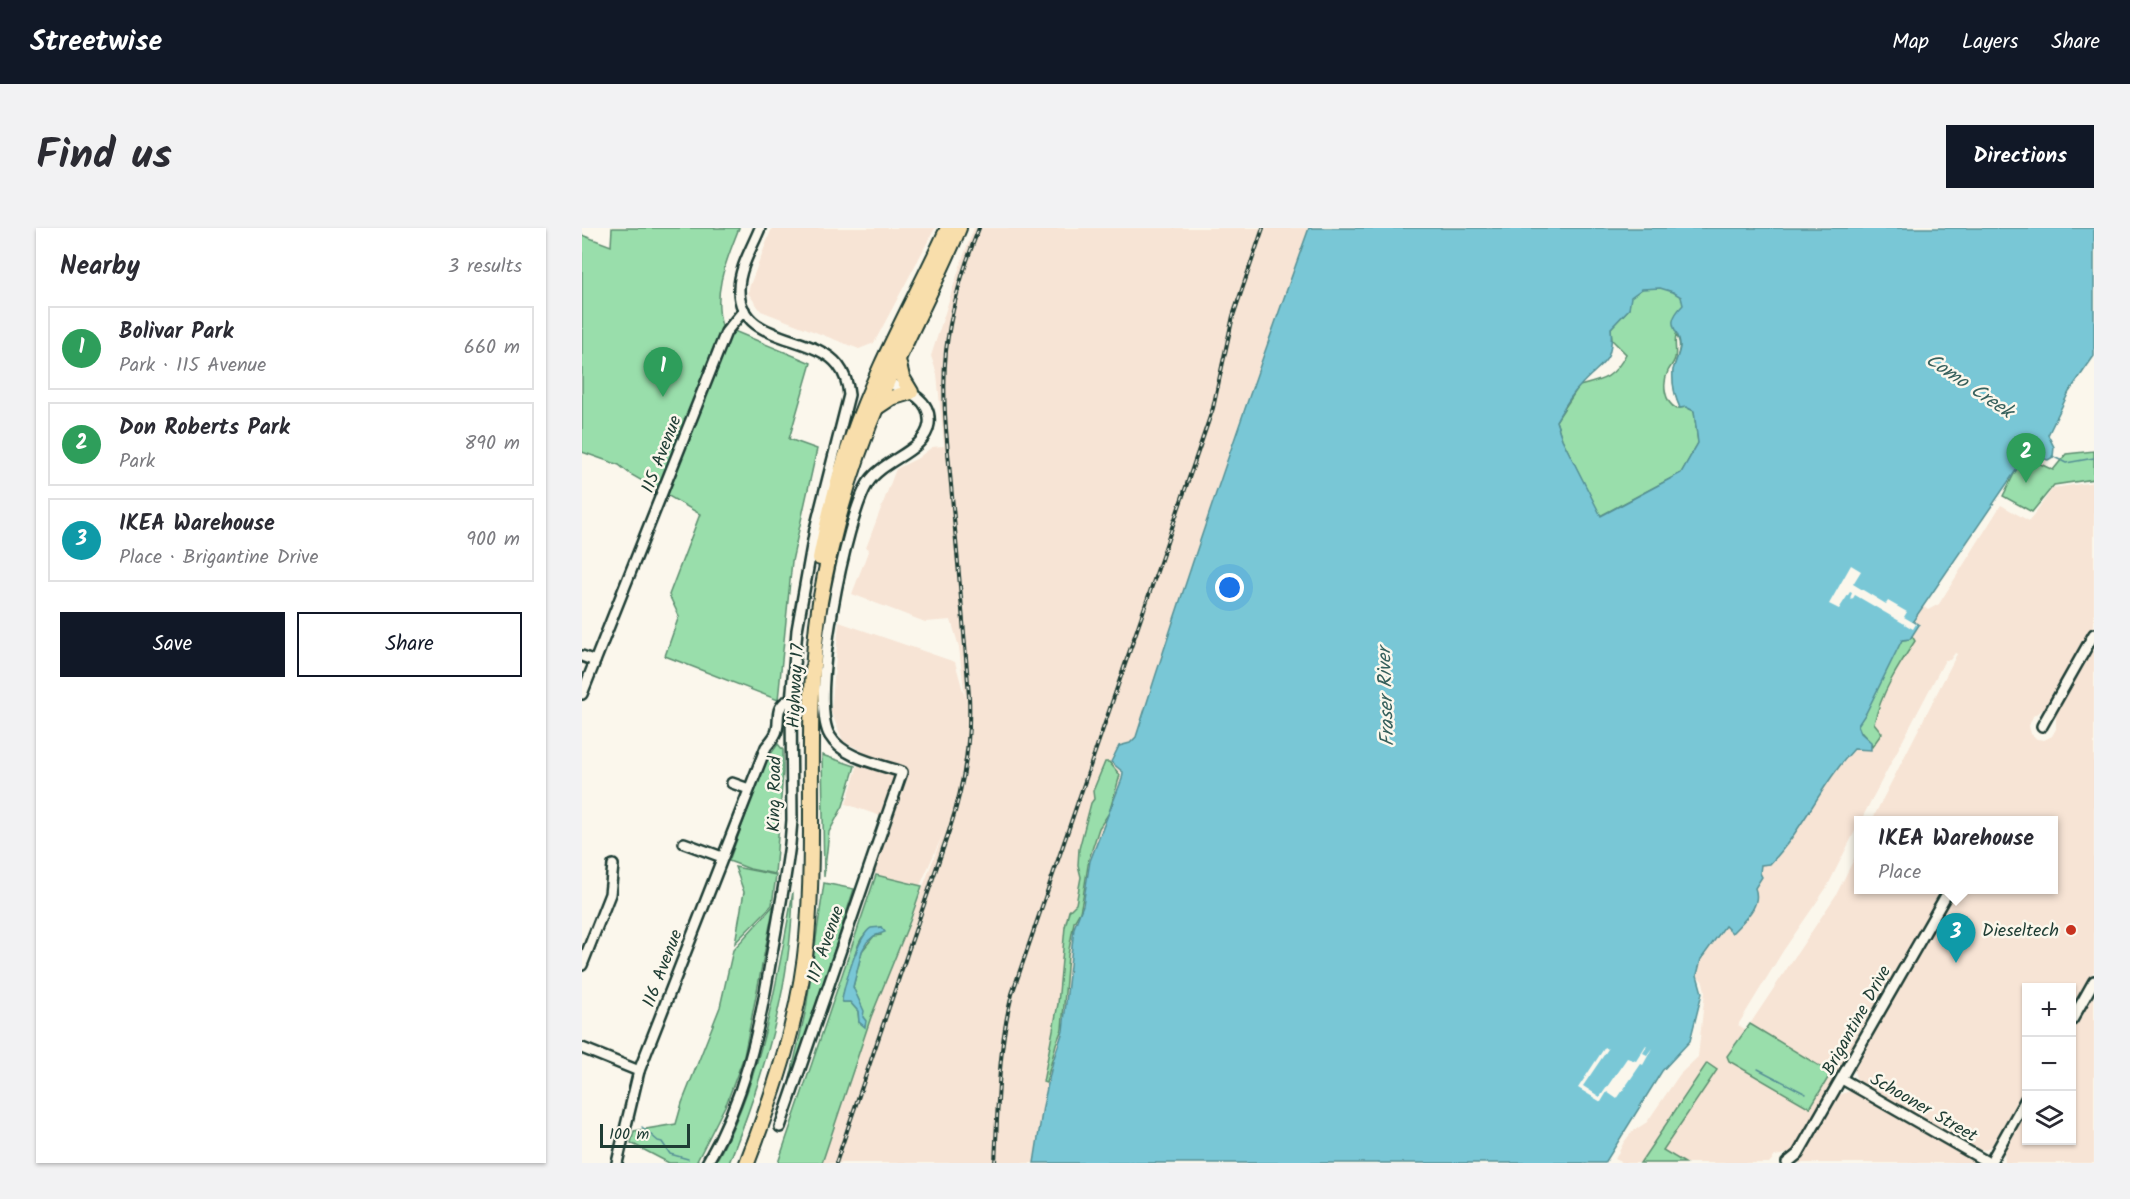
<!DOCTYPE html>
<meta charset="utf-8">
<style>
:root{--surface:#fff;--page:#f2f2f3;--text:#2b2b33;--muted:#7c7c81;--line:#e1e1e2;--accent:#111827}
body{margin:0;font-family:Kalam,sans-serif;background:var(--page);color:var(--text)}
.controls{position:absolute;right:18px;bottom:18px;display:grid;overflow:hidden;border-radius:0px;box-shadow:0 2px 4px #0004}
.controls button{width:54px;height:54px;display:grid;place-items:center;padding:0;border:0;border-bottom:2px solid var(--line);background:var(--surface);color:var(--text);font:30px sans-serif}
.scale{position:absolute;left:18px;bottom:15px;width:90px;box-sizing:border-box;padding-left:6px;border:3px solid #1f3d34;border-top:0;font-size:16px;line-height:21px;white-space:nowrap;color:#1f3d34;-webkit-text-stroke:4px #fbf7ec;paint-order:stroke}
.you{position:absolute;left:648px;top:360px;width:21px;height:21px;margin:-15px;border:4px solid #fff;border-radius:50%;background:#1a73e8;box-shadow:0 0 0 9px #1a73e833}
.badge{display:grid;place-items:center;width:39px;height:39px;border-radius:50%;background:var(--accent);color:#fff;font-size:20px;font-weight:700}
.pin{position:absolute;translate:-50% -50px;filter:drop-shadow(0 2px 3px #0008)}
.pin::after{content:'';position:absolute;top:32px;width:21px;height:18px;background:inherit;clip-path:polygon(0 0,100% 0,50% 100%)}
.popup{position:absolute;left:1272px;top:588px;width:204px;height:78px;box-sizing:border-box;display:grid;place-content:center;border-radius:0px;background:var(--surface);filter:drop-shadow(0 2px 4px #0005);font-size:20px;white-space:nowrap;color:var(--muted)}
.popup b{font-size:22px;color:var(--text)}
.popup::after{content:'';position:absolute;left:50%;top:100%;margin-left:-12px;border:12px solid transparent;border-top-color:var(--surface)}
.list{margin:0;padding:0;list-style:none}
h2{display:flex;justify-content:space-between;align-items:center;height:78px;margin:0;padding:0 24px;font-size:26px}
h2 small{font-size:20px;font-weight:400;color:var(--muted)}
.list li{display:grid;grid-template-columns:39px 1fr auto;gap:18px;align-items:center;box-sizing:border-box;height:84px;margin:0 12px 12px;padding:0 12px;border:2px solid var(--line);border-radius:0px}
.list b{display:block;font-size:22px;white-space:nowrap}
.list p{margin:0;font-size:20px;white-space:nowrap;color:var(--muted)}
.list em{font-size:20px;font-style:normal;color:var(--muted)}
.actions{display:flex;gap:12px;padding:18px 24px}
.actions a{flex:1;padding:14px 0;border:2px solid var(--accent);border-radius:0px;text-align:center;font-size:21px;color:var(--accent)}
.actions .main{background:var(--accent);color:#fff}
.icon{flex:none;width:33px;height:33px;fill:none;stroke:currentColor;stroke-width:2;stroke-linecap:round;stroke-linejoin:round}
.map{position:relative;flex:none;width:1512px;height:935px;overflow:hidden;border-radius:0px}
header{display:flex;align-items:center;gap:36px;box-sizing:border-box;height:84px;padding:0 30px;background:var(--accent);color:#fff}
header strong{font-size:28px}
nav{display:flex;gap:33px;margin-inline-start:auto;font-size:21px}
.intro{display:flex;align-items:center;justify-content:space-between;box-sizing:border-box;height:144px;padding:0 36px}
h1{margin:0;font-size:42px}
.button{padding:15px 27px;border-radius:0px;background:var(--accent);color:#fff;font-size:21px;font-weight:700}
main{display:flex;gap:36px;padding:0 36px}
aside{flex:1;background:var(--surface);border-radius:0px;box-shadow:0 2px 4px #0004}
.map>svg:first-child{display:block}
</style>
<header>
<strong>Streetwise</strong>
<nav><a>Map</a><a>Layers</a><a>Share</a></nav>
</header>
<div class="intro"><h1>Find us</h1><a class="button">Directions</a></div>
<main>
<aside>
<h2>Nearby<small>3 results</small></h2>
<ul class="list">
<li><span class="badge" style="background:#2e9e5b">1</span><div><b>Bolivar Park</b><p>Park · 115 Avenue</p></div><em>660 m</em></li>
<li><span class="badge" style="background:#2e9e5b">2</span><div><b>Don Roberts Park</b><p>Park</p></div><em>890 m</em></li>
<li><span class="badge" style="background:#0f9aa8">3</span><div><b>IKEA Warehouse</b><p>Place · Brigantine Drive</p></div><em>900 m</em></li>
</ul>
<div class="actions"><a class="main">Save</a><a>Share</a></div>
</aside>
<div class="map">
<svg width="1512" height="935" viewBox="0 0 1512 935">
<rect width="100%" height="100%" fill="#fbf7ec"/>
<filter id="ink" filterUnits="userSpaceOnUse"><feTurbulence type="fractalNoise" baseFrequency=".0167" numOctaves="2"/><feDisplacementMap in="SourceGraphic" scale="12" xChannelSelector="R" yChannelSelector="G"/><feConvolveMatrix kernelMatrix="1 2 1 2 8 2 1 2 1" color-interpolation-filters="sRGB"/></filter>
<g filter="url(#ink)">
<g fill="#f7e4d5">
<path d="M190 0H353L292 115 277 121 179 83 166 65 168 57Z"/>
<path d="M392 0H727L660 186 604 353 554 510 548 515 537 519 540 551 508 633 501 677 492 700 481 803 471 833 461 878 452 935H240L289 789 328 693 361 606 337 660 292 645 307 591 264 576 280 523 261 513 249 484 257 394 373 434 383 470 377 419 369 392 343 394 270 366 287 321 284 320 290 304 314 241 336 230 350 219 362 218 355 146 349 128 380 32Z"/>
<path d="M1512 254V397L1466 478 1451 488 1447 498 1449 506 1455 511 1462 512 1470 508 1474 501V485L1512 417V743L1490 782V760H1444V861L1413 915 1404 922 1394 921 1280 856 1274 850 1272 843 1276 831 1373 662H1472V592H1290L1375 426 1373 425 1368 432H1363L1279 592H1276V597L1245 659 1201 723 1156 797 1163 801 1145 828 1147 833 1228 880 1239 862 1199 816 1168 796 1254 667 1276 623V662H1361L1214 920 1208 925 1193 928 1187 935H1103L1081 922 1135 842 1126 836 1058 935H1041L1033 931 1042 914 1050 904 1065 894 1098 846 1116 829 1123 763 1121 754 1115 747 1119 731 1144 698 1150 704 1173 660 1179 637 1202 622 1259 534 1272 520 1289 522 1300 505 1292 495 1297 476 1317 436 1333 413 1330 408 1337 397 1331 393 1340 378 1346 382 1357 376 1419 277 1447 293 1471 260Z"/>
<path d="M1512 763V935H1423L1422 922 1444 881V912H1490V802Z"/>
<path d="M1268 863 1274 864 1389 931 1393 935H1216L1255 868Z"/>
</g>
<g fill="#99deab" stroke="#5c8e70" stroke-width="1.5" fill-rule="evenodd">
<path d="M30 0H157C145 31 130 64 140 98L229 135 207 211 235 221 210 333 196 472 83 428 97 388 87 367 118 286 48 246 37 237 0 224V7L29 18Z"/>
<path d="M1122 0 1098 180 1104 179 1112 183 1116 215 1099 245 1018 288 980 211 974 193 997 158C1021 152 1032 150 1044 126L1030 112 1029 100 1047 81 1048 69 1060 61ZM1094 107C1103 119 1092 132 1091 145 1091 156 1093 169 1098 179L1095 181C1082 174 1080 156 1086 143 1088 139 1092 135 1093 130 1095 124 1092 115 1094 107Z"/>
<path d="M1512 223V251L1472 257 1450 284 1421 268 1440 230 1450 232 1471 242 1484 226Z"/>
<path d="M1330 408 1333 413C1315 440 1300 464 1292 495L1300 505 1290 519C1288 510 1279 507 1276 499L1190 598 1320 412 1328 411Z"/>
<path d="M196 516 201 522V545L193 646 168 641 147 633 183 534Z"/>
<path d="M240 527 273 538 261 578 247 604 242 649Z"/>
<path d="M523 534H527L538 547 527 585 517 600 507 631 501 669 498 684 492 694 486 727 480 801 474 816 464 855 461 854 476 776 483 699 487 683 494 676 499 649 496 637 497 621 509 575 512 571 511 563Z"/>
<path d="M153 639 194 647 190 677 153 715 162 664Z"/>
<path d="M294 647 340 658 328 693 289 789 240 935H196ZM299 699V707L292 708 280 723 271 759C274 771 287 783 277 794L276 783 268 774H261L260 772C262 760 265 754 268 744 275 725 274 702 299 699Z"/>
<path d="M242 655 272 661 220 823 208 851 224 781Z"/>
<path d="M211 664C209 759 182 847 147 935H133C180 852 194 757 211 664Z"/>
<path d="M192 677 162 828 145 874 114 935H87L49 915 52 903 94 896 100 875 138 779 151 722Z"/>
<path d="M1168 796 1249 845 1228 880 1147 833 1145 828Z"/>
<path d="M1125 835 1135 842 1081 922 1103 935H1058Z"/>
</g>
<g fill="#79c7d6" stroke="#559095" stroke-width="1.5" fill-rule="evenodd">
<path d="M727 0H1512V128L1487 164 1466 207 1472 219 1471 229 1466 232 1447 227 1439 235 1331 393 1337 397 1328 411 1320 412 1284 485 1276 497 1279 505 1289 514V522L1272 521C1239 556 1221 602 1188 636L1179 637 1178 645 1180 649 1173 660C1180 678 1162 692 1150 705L1143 698 1119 731 1115 747 1120 765 1108 813 1080 843 1023 935H452L461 878 471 833 481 803 492 700 501 677 508 633 540 551 541 544 529 534 537 518 548 515 554 509C608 338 666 169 727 0ZM1078 60 1091 64 1099 69 1101 77C1079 99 1100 102 1098 119 1097 127 1093 134 1091 142 1090 154 1093 169 1098 180L1104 179 1112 183 1116 215 1099 245 1019 288 980 211 974 193C981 181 988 168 998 158 1019 134 1032 137 1029 100L1047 81 1049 69 1060 61Z"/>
<path d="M299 699 303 704 292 708 285 714 280 723 271 759 282 783 281 789 284 793 283 799 277 794 276 783 268 774H261L260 772C262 758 277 706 289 700 292 699 296 700 299 699Z"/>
</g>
<g fill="#fbf7ec">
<path d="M1269 337 1279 343 1271 356 1304 376 1306 373 1325 384 1322 389 1334 396 1331 401 1273 367 1270 372 1268 370 1270 365 1268 364 1257 381 1247 376Z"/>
<path d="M1064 817 1065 818 1061 825 1065 827 1070 820 1066 828 1061 837 1059 836 1035 871 1025 864 1019 874 996 860 1023 819 1026 821 1001 858 1018 869 1045 830 1054 833Z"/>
</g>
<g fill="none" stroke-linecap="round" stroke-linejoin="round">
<g stroke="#559095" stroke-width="1.5">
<path d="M1470 228 1484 235 1512 230"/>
<path d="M1176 841 1224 866"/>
<path d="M60 899 76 913 80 914 88 926 106 931"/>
</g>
<g stroke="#1f3d34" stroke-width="14">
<g id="minor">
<path d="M0 428 13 433"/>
<path d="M0 466 144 104 162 82"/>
<path d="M1460 498 1512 406"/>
<path d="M150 555 167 561"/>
<path d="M102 615 140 629"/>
<path d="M0 737 28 666 31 637"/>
<path d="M1490 792 1512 753"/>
<path d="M0 820 57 843"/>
<path d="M1260 851 1407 935"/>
<path d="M198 899 320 544C297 536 261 530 248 508 226 475 264 289 286 255 301 231 343 224 347 196 350 169 321 161 302 153"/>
<path d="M35 935 57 843 184 519C188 514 194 508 195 502 198 490 193 483 203 474H209"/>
<path d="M125 935C163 870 177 803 189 730 196 692 203 654 208 616L210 592 209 474 215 402 233 301 267 167C266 156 263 146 256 137 231 105 156 116 157 61 157 40 171 18 178 0"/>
<path d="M1205 935 1216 926 1367 662"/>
<path d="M1408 935 1444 871"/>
</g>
</g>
<g stroke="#1f3d34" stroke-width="18">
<g id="highway">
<path d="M294 180 309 170 329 164 320 149 316 132"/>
<path d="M238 330C246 289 256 249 270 210 295 137 334 70 366 0"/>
<path d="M165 935C193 862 218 788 225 710 235 598 221 485 238 374 250 304 271 233 299 168 324 111 353 57 377 0"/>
</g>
</g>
<use href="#minor" stroke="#fbf7ec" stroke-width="9"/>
<use href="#highway" stroke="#f8deab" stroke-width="14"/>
<g stroke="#1f3d34" stroke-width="4">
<g id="rail">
<path d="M254 935 367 603C382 558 389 515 387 468 382 401 376 335 370 268 366 220 359 171 364 123 369 80 381 40 397 0"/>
<path d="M413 935C416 879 416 821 430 766L631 180 651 88 681 0"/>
</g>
</g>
<use href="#rail" stroke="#fbf7ec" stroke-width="1.5" stroke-dasharray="4.5" stroke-linecap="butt"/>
</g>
</g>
<circle fill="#c8321e" stroke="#fbf7ec" stroke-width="2" cx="1489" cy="702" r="6"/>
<g text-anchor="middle" stroke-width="5" stroke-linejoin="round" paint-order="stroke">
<g font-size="18" fill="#1f3d34" stroke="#fbf7ec">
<text transform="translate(79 226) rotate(-69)" y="6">115 Avenue</text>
<text transform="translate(213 458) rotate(-87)" y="6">Highway 17</text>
<text transform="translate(192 566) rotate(-89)" y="6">King Road</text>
<text transform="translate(243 716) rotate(-71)" y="6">117 Avenue</text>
<text transform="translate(80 740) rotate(-69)" y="6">116 Avenue</text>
<text transform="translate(1274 792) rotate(-61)" y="6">Brigantine Drive</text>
<text transform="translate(1342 879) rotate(30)" y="6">Schooner Street</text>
</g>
<g font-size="18" fill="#1f3d34" stroke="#fbf7ec" text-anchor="end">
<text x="1477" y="708">Dieseltech</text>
</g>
<g font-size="20" font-style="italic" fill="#36605c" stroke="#fbf7ec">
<text transform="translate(1388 157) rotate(34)" y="7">Como Creek</text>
<text transform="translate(803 469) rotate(-92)" y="7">Fraser River</text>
</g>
</g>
</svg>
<div class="controls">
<button>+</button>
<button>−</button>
<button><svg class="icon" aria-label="layers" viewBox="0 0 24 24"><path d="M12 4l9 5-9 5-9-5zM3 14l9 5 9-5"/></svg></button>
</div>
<div class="scale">100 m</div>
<div class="you"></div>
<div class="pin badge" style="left:81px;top:169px;background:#2e9e5b">1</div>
<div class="pin badge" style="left:1444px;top:255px;background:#2e9e5b">2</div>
<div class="pin badge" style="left:1374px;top:735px;background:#0f9aa8">3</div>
<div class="popup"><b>IKEA Warehouse</b>Place</div>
</div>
</main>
